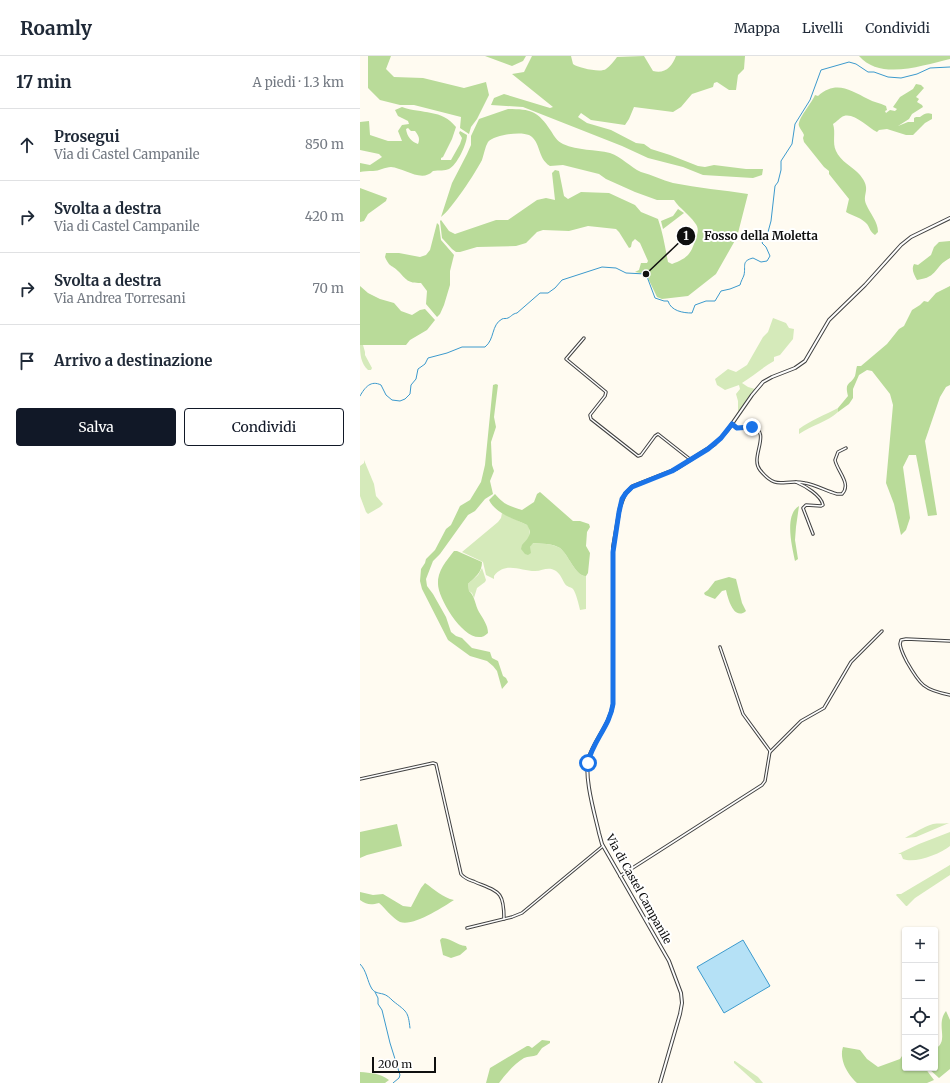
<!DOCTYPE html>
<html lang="it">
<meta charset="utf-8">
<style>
:root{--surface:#fff;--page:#f6f6f7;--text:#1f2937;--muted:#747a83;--line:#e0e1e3;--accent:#111827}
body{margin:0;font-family:Merriweather,serif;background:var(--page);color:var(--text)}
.controls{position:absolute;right:12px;bottom:12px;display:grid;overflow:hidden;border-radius:4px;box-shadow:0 1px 3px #0004}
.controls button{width:36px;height:36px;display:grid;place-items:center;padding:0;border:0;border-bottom:1px solid var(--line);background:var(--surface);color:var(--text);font:20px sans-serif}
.scale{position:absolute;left:12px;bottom:10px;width:64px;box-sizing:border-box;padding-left:4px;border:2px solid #0f0f0f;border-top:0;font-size:11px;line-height:14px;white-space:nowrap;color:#0f0f0f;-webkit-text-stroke:3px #fff;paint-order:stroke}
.stop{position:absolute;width:12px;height:12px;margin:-9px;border:3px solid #1a73e8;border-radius:50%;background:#fff}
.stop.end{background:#1a73e8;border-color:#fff;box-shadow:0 1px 4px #0008}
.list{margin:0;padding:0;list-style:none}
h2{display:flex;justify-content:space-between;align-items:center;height:52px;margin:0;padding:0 16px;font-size:17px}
h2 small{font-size:13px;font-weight:400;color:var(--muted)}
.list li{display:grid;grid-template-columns:26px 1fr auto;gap:12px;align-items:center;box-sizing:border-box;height:72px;padding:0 16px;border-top:1px solid var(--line)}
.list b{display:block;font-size:15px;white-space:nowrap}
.list p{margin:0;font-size:13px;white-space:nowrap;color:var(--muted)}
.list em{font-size:13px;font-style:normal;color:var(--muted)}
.actions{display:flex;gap:8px;padding:12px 16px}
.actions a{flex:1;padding:9px 0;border:1px solid var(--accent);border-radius:4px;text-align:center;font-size:14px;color:var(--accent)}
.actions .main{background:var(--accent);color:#fff}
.icon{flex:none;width:22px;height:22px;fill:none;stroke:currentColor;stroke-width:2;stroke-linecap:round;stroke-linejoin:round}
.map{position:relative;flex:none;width:590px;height:1027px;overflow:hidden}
header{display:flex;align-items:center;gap:24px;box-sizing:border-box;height:56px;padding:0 20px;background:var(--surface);border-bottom:1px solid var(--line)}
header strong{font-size:19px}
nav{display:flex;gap:22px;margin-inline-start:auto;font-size:14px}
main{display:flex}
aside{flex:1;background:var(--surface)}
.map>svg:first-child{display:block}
</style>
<header>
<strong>Roamly</strong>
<nav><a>Mappa</a><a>Livelli</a><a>Condividi</a></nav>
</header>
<main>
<aside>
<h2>17 min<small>A piedi · 1.3 km</small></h2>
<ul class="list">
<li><svg class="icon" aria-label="ahead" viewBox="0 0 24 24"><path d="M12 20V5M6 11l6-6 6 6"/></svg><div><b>Prosegui</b><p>Via di Castel Campanile</p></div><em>850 m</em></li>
<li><svg class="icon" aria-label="right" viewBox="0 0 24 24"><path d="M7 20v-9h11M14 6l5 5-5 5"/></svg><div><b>Svolta a destra</b><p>Via di Castel Campanile</p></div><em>420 m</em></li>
<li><svg class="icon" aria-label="right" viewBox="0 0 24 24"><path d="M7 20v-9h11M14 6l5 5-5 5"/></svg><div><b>Svolta a destra</b><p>Via Andrea Torresani</p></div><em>70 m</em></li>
<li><svg class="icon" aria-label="arrive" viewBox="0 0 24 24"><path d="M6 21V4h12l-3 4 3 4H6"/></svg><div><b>Arrivo a destinazione</b></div></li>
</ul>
<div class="actions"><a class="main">Salva</a><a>Condividi</a></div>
</aside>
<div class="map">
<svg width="590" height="1027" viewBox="0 0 590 1027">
<rect width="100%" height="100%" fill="#fffbf1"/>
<g fill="#d5eaba">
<path d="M413 262 426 267 429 272 434 273 433 283 420 299 414 301V305C402 312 393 320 382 327L388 331 395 333 378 356V345L376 338 380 333 379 329 365 334 357 329 355 323 368 313 376 316 387 309 403 281 408 276Z"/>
<path d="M0 289H3L5 296V299L12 312 11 314H8C1 308 0 298 0 289Z"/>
<path d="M478 352V356C467 366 452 369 439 378V373C451 364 465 359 478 352Z"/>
<path d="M4 404 14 428 16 440 23 448 20 451 8 458 6 456 0 440V410L4 407Z"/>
<path d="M142 457 167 469 169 471 170 491 172 487C182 488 191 487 200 492 208 498 216 521 226 520V553L220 554C219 549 216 537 213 533 211 531 207 531 205 528 202 523 201 519 196 515 188 510 183 515 175 515 161 515 145 505 134 520V523L126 519 123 506 102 496 138 466 141 462Z"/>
<path d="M122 512 126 524 125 526 117 532 114 542 112 537 109 535 108 528 118 519Z"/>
<path d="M589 767 556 781 545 782C554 777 563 771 573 768 578 767 583 768 589 767Z"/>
<path d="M590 776V790C580 798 555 808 543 803L541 798H538L559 788Z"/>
<path d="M590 809V819L555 842 547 850H546L536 839 537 838H541Z"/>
<path d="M374 1005H375L398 1021 403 1027H396L374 1007Z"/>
</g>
<g fill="#b9db99" fill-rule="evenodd">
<path d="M8 0H31L26 13 34 21 63 22 104 32 126 26 129 39 117 63 111 71 109 78 100 72 101 61 54 49H40L20 44 8 32Z"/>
<path d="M125 0H166L163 5 152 10Z"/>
<path d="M172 0H211L213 8C218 12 241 17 246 13 250 10 254 5 257 1L284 0 293 15C305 18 312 11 316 0H385L384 13 378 19 376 34H369L357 26 354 27 353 31 332 38 321 51 313 56 274 51 269 63 265 69 231 64 221 57 218 61 227 67 251 74 276 87 284 88 291 93 310 99 338 110 345 111 354 109 386 113H403L402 119 393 122 343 119 323 111 288 102 262 90 163 51 131 49 134 42 144 38 190 52 193 51 152 18 164 16Z"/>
<path d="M499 0H590V3C563 9 521 25 499 0Z"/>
<path d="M556 28 561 29 564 32 556 41 559 43 557 46 562 49 563 51 552 58 549 63 538 70 548 66H554V62L556 61H560C564 58 567 56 572 58V63L565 67 553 79H546L527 73 519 74 517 76C508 72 495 57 484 60 480 61 477 66 473 68 476 76 472 87 476 95 480 105 493 111 500 119 512 134 502 137 506 148 510 158 518 165 518 176L515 179C510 176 510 172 507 168 502 162 493 160 486 156L489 143 469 118V115L464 111 444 86 443 82 444 79C443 76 440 73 439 70 437 63 452 47 455 39L458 40C476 24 490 34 508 43 513 46 520 47 526 50L527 54 525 55 526 57 530 54 535 55 537 53 533 51 540 41 553 33Z"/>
<path d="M42 51C62 58 82 53 96 71L92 83 83 101 81 102V104H91L100 88 102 82 99 77 100 75 107 79C107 88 97 109 89 113 85 115 79 114 73 115 62 127 44 112 31 111 25 111 19 115 13 115 8 115 4 115 0 116V107L10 109 22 101 19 98 0 94V66L9 65 10 79 28 85H42L38 75 42 69 49 68 48 65 38 60 35 54ZM48 72 51 75H55C59 80 60 83 58 88 52 86 47 81 46 73Z"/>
<path d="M148 53C171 53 178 55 191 75 194 80 197 85 203 88 218 95 235 93 250 97 262 101 270 111 281 116 292 119 302 124 313 127 338 132 363 134 388 138L377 181 356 218 328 240 302 243 297 241 286 218 275 216 279 214 281 207H287L288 205 280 187 275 183 272 186 271 191 269 192 259 176 256 173 228 170 209 175 183 174 177 176 166 187 156 190 117 191 100 196H96L92 193 82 182 80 165 81 164 89 175 95 178 136 164H148L177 144 186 142 195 144 192 117 195 114 199 115 204 140 208 143 221 136 249 137 275 149 281 156 298 163C303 177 305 191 308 206L312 208C328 202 331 198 336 182 338 176 339 172 335 167 329 158 320 153 314 144H297L275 136 246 123 239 118 203 109 190 110C177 102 181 85 169 79 160 75 134 79 128 86 125 91 124 98 122 104 116 116 91 154 81 161L92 127 107 98 111 89V80L119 63Z"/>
<path d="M0 132 27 142 26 145 8 158 4 165 0 166Z"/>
<path d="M318 153 324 157 303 173 301 165 313 160Z"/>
<path d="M77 167 79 169 81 184 94 199 90 215V229L84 249 80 258 77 261 66 248 67 235 61 227C47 227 47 224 38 215 31 208 30 212 25 201L26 197H39L60 201 66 199 70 194Z"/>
<path d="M590 185V202C573 211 579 221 557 224 554 219 551 213 554 208L558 209 571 199 574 191 579 186Z"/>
<path d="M0 230 8 237 20 243 34 247 41 255 52 259 60 254 65 253 75 264 67 274 50 284 46 289H0Z"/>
<path d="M590 230V329L586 331 580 341 565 385 577 459 568 460 556 399H549L543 411 550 462 546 474 541 479 534 448 526 427 533 349 530 338 512 315 507 314 499 319 493 333V342L489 348 478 356V352L488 340C484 325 491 329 495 320 496 316 496 313 497 310H501L527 288 539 273 544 270 552 254 560 249 564 245 568 246 576 237Z"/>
<path d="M136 328 138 329 134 361 136 371 131 386 132 409 134 415 130 425 133 438 125 443 115 455 108 459 80 498 73 505 66 523 67 530 73 538 86 561 91 576 96 580 102 582 112 592 130 596 132 602 138 605 143 620 146 622 148 626 142 633 137 615 133 610 127 605 110 600 88 584 62 533 60 525 61 513 65 507 66 503 75 494 86 473 91 469 100 450 110 444 121 426 125 409 133 329Z"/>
<path d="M180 436 213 465H220L229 468 230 471 227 476 226 490 230 497 228 517 226 520C216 521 208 498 200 492 192 487 182 488 173 487L170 491 171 497 168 499 165 498 161 493 162 489C168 483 173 477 167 469 153 462 136 458 129 444L135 438C144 449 150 450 162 454L174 446 177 438Z"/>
<path d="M439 450 436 471 435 484 438 503 435 505C432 490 424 459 439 450Z"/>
<path d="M94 495H97L122 506C122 517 115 521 108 528L109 535C115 540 115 549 119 556 123 563 128 569 128 577 110 596 78 544 78 528 77 515 87 504 94 495Z"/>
<path d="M369 521 376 523 382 547 386 555C374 565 368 543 366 534L362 535 355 543 345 539 344 537 348 534 355 525Z"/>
<path d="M37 768 42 790 7 799 0 802V776Z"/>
<path d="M65 827C74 833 83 842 94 844 83 851 53 871 40 866 32 862 25 852 19 847 11 849 7 849 0 844V836L13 839 23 838 43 850 51 851 61 832Z"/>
<path d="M82 882C93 883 96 889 106 890L107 893 100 899 91 902 83 899 80 884Z"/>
<path d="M586 955 590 964V1013L579 1022 568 1012H575V993C590 985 575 969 586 955Z"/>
<path d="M182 984 190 985V987L182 992 177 999C173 1001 168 1000 164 1002 155 1007 145 1019 139 1027H126L130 1012 167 990H169L172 992Z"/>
<path d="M483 991 500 994 507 1003 518 1011 540 1003 542 1000 545 991V1012H565L574 1024 567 1027H497C487 1018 479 1003 483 991Z"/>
<path d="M0 1016C11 1017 20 1017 29 1024L25 1027H0Z"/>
</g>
<path fill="#b5e1f6" stroke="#3c9acd" d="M383 884 410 930 364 957 337 911Z"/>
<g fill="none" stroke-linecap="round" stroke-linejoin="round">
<g stroke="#3c9acd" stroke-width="1">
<path d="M0 340C5 331 11 324 21 329L26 339 32 344 40 345 45 343 50 338 51 329 56 323 58 313 65 308 68 302 87 297 102 291H125C135 283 131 269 142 263 144 262 146 263 148 262 152 260 152 258 157 257L180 237H188L195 232 202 224 242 211 256 212 266 217 286 218 295 242 304 245H308C311 255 323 257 332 257L335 249 346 245H355L361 235 370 233 380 229C381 225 383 222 384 219 386 210 381 205 393 202L401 206 407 205 410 200 406 191 402 187 408 176 411 165 415 130 418 126 421 114V105L432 88 435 68 450 44 461 14 489 6 496 8 508 16H514L528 21 541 22 557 18 570 12 590 11"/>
<path d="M0 908C7 915 7 925 12 933 15 937 19 937 23 938 27 939 30 942 33 945 47 956 48 955 50 972"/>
<path d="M15 936 18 942V948L22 954 30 987 40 1019 39 1022 33 1027"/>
</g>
<g stroke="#424242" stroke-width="3.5">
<g id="minor">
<path d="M224 282 206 303 246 336 245 340 230 359 231 363 278 400 281 399 295 380 298 378 331 404"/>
<path d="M372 368 376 372C381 372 386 370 391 371 413 375 389 401 400 414 418 436 423 422 445 427 456 429 466 435 477 438H482C492 428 477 415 475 404L478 396 486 392"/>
<path d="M436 426C445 430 461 439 463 449L461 450 446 449 443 452 453 478"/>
<path d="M590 585 546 583 541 584 540 588C541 595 544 600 547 606 560 629 564 634 590 639"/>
<path d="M410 696 441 665 464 652 491 606 522 575"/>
<path d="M0 723 73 707 76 708 101 818C105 823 110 824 115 826 139 836 144 835 144 863"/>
<path d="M260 820 402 729 405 725 410 695 383 658 360 591"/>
<path d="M107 872 152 861 162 857 243 790"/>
</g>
</g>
<g stroke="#424242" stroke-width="4">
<path id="tertiary" d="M300 1027 320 958 322 947 321 937 309 905 242 788 239 777C235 759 223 719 229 701 235 683 250 668 253 648V491L260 451 265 438 273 430 316 413 355 388 367 375 392 339 403 326 412 321 435 312 445 305 469 264 505 229 541 189 551 181 590 162"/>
</g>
<use href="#minor" stroke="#fff" stroke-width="1.5"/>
<use href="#tertiary" stroke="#fff" stroke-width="2"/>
</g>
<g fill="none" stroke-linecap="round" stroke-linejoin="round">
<path stroke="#1a73e8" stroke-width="5" d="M228 707C232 686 250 670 253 648V496L259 456 262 443 266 437 272 431 312 415 348 393 361 382 372 368 377 372 392 371"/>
</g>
<g text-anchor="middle" stroke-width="4" stroke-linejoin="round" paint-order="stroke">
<g font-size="11" fill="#0f0f0f" stroke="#fff">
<text transform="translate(279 833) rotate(61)" y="4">Via di Castel Campanile</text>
</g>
</g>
<path fill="none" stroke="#0f0f0f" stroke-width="1.5" d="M286 218L326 180"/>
<g fill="#0f0f0f" stroke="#fff" stroke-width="1.5">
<circle cx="286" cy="218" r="4"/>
<circle cx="326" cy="180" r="10"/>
</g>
<g font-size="12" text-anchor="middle" font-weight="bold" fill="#fff">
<text x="326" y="184">1</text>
</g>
<g font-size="12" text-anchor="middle" font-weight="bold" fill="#0f0f0f" stroke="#fff" stroke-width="4" stroke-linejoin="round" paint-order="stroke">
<text x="401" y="184">Fosso della Moletta</text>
</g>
</svg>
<div class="controls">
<button>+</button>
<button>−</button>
<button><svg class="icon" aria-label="locate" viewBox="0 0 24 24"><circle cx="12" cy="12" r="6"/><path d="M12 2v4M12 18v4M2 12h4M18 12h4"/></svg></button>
<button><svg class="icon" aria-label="layers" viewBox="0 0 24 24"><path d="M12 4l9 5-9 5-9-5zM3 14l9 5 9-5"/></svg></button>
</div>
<div class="scale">200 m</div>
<div class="stop" style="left:228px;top:707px"></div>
<div class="stop end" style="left:392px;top:371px"></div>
</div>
</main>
